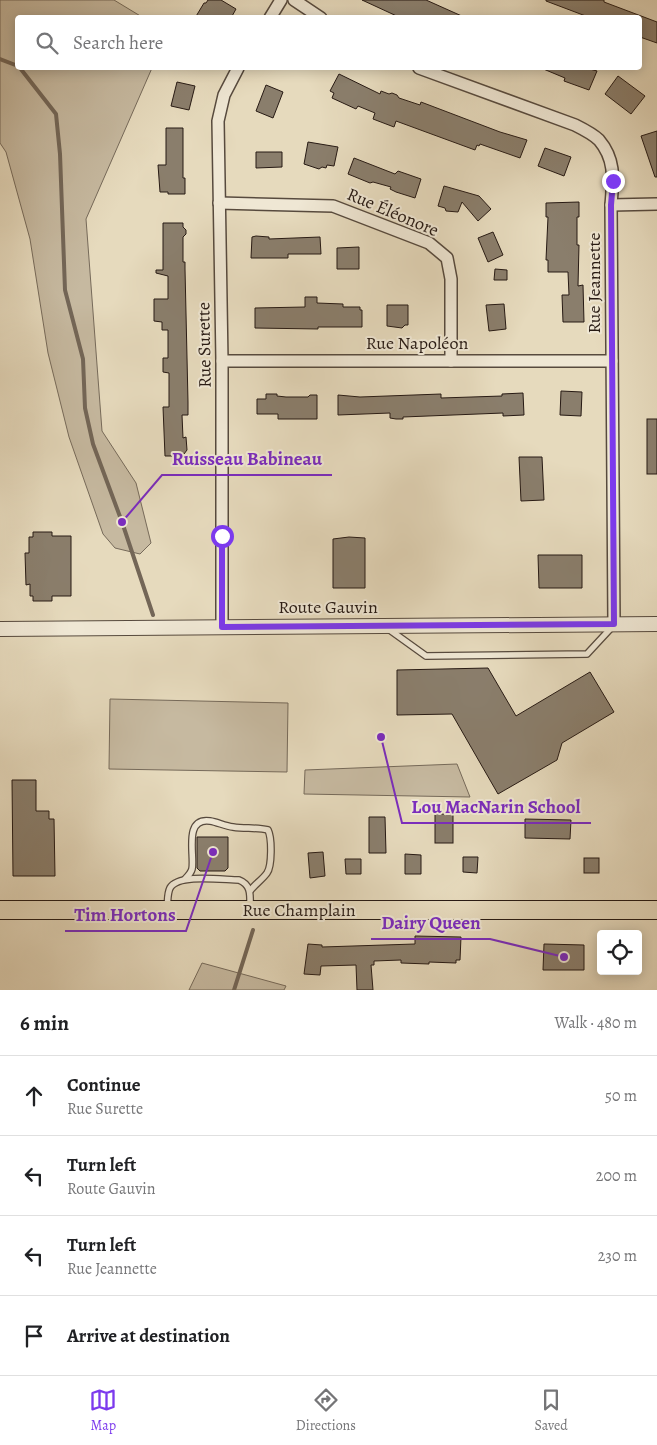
<!DOCTYPE html>
<meta charset="utf-8">
<style>
:root{--surface:#fff;--page:#f2f2f2;--text:#202124;--muted:#757577;--line:#e0e0e0;--accent:#7c3aed}
body{margin:0;font-family:Alegreya,serif;background:var(--page);color:var(--text)}
.controls{position:absolute;right:15px;bottom:15px;display:grid;overflow:hidden;border-radius:5px;box-shadow:0 2px 12px #0003}
.controls button{width:45px;height:45px;display:grid;place-items:center;padding:0;border:0;border-bottom:1px solid var(--line);background:var(--surface);color:var(--text);font:25px sans-serif}
.stop{position:absolute;width:15px;height:15px;margin:-11px;border:4px solid #7c3aed;border-radius:50%;background:#fff}
.stop.end{background:#7c3aed;border-color:#fff;box-shadow:0 1px 5px #0008}
.list{margin:0;padding:0;list-style:none}
h2{display:flex;justify-content:space-between;align-items:center;height:65px;margin:0;padding:0 20px;font-size:21px}
h2 small{font-size:16px;font-weight:400;color:var(--muted)}
.list li{display:grid;grid-template-columns:32px 1fr auto;gap:15px;align-items:center;box-sizing:border-box;height:80px;padding:0 20px;border-top:1px solid var(--line)}
.list b{display:block;font-size:19px;white-space:nowrap}
.list p{margin:0;font-size:16px;white-space:nowrap;color:var(--muted)}
.list em{font-size:16px;font-style:normal;color:var(--muted)}
.icon{flex:none;width:28px;height:28px;fill:none;stroke:currentColor;stroke-width:2;stroke-linecap:round;stroke-linejoin:round}
.map{position:relative;flex:none;width:657px;height:990px;overflow:hidden}
.search{position:absolute;background:var(--surface);box-shadow:0 2px 12px #0003;left:15px;right:15px;top:15px;height:55px;display:flex;align-items:center;gap:12px;box-sizing:border-box;padding:0 18px;border-radius:5px;color:var(--muted);font-size:19px}
.sheet{height:385px;background:var(--surface)}
nav{display:flex;justify-content:space-around;align-items:center;box-sizing:border-box;height:70px;border-top:1px solid var(--line);background:var(--surface);font-size:14px;color:var(--muted)}
nav a{display:grid;justify-items:center;gap:2px}
nav .on{color:var(--accent)}
.map>svg:first-child{display:block}
</style>
<div class="map">
<svg width="657" height="990" viewBox="0 0 657 990">
<rect width="100%" height="100%" fill="#e6dabd"/>
<filter id="stains"><feTurbulence type="fractalNoise" baseFrequency=".004" numOctaves="4"/><feColorMatrix values="0 0 0 0 .2 0 0 0 0 .09 0 0 0 0 .02 0 0 0 .5 -.17"/></filter>
<radialGradient id="worn" r=".72"><stop offset=".6" stop-color="#630" stop-opacity="0"/><stop offset="1" stop-color="#630" stop-opacity=".3"/></radialGradient>
<g fill="#c6b9a0" stroke="#766a5a">
<path d="M0 0H114L142 17 18 18V68H152L86 219 102 431 136 483 151 543 140 554 115 548 103 534 69 437 48 353 30 239 6 152 0 143Z"/>
<path d="M110 699 288 703 287 772 109 769Z"/>
<path d="M457 764 470 797 304 794 305 770Z"/>
<path d="M202 963 286 986 284 990H189Z"/>
</g>
<g fill="none" stroke-linecap="round" stroke-linejoin="round">
<g stroke="#736657" stroke-width="4">
<path d="M0 59 18 66"/>
<path d="M20 68 56 114 60 154 65 290 83 359 85 408 93 444 122 522 153 615"/>
<path d="M234 990 253 930"/>
</g>
</g>
<g fill="#8a7e6c" stroke="#271a14">
<path d="M208 0H221L236 9 231 18H195L204 3H206Z"/>
<path d="M362 0H426L464 17 401 18Z"/>
<path d="M546 0H604V2L657 22V43L640 37V18H591L546 1Z"/>
<path d="M541 68H586L597 71 589 90 564 81 565 78Z"/>
<path d="M339 74 380 94 381 91 389 94 392 93 397 95 399 98 420 105 421 102 500 132 527 140 520 158 480 144 479 146 477 145 475 150 396 121 394 127 373 119 375 113 358 106 356 109 332 98 334 93 330 91Z"/>
<path d="M618 76 645 96 631 114 605 94Z"/>
<path d="M177 82 195 86 189 110 171 106Z"/>
<path d="M266 85 283 92 273 118 256 111Z"/>
<path d="M166 128H183V178H185V194H168V192H160L158 165H166Z"/>
<path d="M657 131V177H655L641 136Z"/>
<path d="M308 142 338 147 334 166 327 165 326 168 322 167 319 169 304 164Z"/>
<path d="M545 148 571 157 564 176 538 166Z"/>
<path d="M256 152H282V167L256 168Z"/>
<path d="M354 158 395 174 398 171 421 179 415 198 396 192 390 189 391 187 373 182 370 183 348 174Z"/>
<path d="M444 186 479 196 491 209 478 221 462 202 458 212 446 211 445 208 438 206Z"/>
<path d="M579 202V217H577V245H579L578 286 583 285 584 322H563L562 295H569L568 272H548V260H546L548 217H546V203Z"/>
<path d="M163 223H183V227L186 230V234L183 237V262H185V269L188 402V415H182L183 438 186 437 187 450 184 454H179V456H165L163 407H169V373L163 372V358H168V330H162V322L154 321V299H168V276L156 273V270H163Z"/>
<path d="M493 232 503 255 488 262 478 238Z"/>
<path d="M256 236 269 237V239L320 237 321 254H288V258H251L252 237Z"/>
<path d="M359 247V269H337V248Z"/>
<path d="M495 269 507 270V280H494Z"/>
<path d="M305 297H317V303L343 304V307H360V310H362V327H318V329L255 328V308L305 307Z"/>
<path d="M504 304 506 329 489 331 486 305Z"/>
<path d="M387 305H408V325H405L402 328 387 326Z"/>
<path d="M561 391 582 392 581 416 560 415Z"/>
<path d="M523 393 524 415 503 416V413L403 417V419H396L390 418V413L338 415V395L360 397 441 394V398L502 396V394Z"/>
<path d="M266 394H277V396L286 397H308L310 395H317V419H278V414H257V399H266Z"/>
<rect x="647" y="419" width="10" height="55"/>
<path d="M519 457H542L544 500 521 501Z"/>
<path d="M33 532H52V536H71V596H52V601H33V596H30V584L26 585 25 553H29V537H33Z"/>
<path d="M349 537 365 538V588H333V539Z"/>
<path d="M538 555H582V588H539Z"/>
<path d="M488 668 516 716 590 672 614 712 562 743 557 760 498 794 452 714 397 715V670Z"/>
<path d="M12 780H36V811H49V819H54L55 876H13Z"/>
<rect x="435" y="814" width="18" height="29"/>
<path d="M369 817H385L386 853H369Z"/>
<path d="M525 819 571 820 570 839 525 838Z"/>
<path d="M197 837H228V868L225 871H200L197 868Z"/>
<path d="M323 852 325 876 310 878 308 853Z"/>
<path d="M405 854 421 855V874H405Z"/>
<path d="M463 857H478L477 873 463 872Z"/>
<rect x="584" y="858" width="15" height="15"/>
<path d="M345 859H361V874H346Z"/>
<path d="M415 936 461 937 460 960H456V963L429 962V964L401 963V960L374 961V965H371L373 990H357L356 965 321 966 320 975 304 974 308 944 322 945V947L415 944Z"/>
<path d="M544 944 584 945V970H543Z"/>
</g>
<g fill="none" stroke-linecap="round" stroke-linejoin="round">
<g stroke="#574a3e" stroke-width="8">
<g id="service">
<path d="M387 628 426 656 587 654 612 627"/>
<path d="M185 879C188 876 191 873 192 869 195 856 183 817 210 821 217 822 225 826 233 827 245 829 256 827 268 830 272 838 272 866 267 873 262 880 255 884 250 891"/>
<path d="M167 908C168 902 167 894 170 888 178 873 224 880 239 880 252 885 250 896 250 908"/>
</g>
</g>
<g stroke="#574a3e" stroke-width="14">
<g id="minor">
<path d="M294 0 321 18"/>
<path d="M270 18 281 0"/>
<path d="M419 68 575 125C583 129 593 134 599 140 616 160 613 180 611 205L614 624"/>
<path d="M219 203 333 206 429 243 447 258 451 279V361"/>
<path d="M611 205 657 204"/>
<path d="M222 361H612"/>
<path d="M222 627V361L218 121 224 95 238 68"/>
</g>
</g>
<g stroke="#574a3e" stroke-width="16">
<path id="tertiary" d="M0 629 657 624"/>
</g>
<g stroke="#271a14" stroke-width="20">
<path id="primary" d="M0 910H657"/>
</g>
<use href="#service" stroke="#efe7d4" stroke-width="5.5"/>
<use href="#minor" stroke="#efe7d4" stroke-width="11"/>
<use href="#tertiary" stroke="#efe7d4" stroke-width="14"/>
<use href="#primary" stroke="#e6dabd" stroke-width="18"/>
</g>
<g fill="none" stroke-linecap="round" stroke-linejoin="round">
<path stroke="#7c3aed" stroke-width="6" d="M222 536V627L614 624 611 205 613 181"/>
</g>
<g text-anchor="middle" stroke-width="4" stroke-linejoin="round" paint-order="stroke">
<g font-size="18" fill="#271a14" stroke="#efe7d4">
<text transform="translate(393 212) rotate(23)" y="6">Rue Éléonore</text>
<text transform="translate(594 283) rotate(-90)" y="6">Rue Jeannette</text>
<text x="417" y="349">Rue Napoléon</text>
<text transform="translate(204 345) rotate(-91)" y="6">Rue Surette</text>
<text x="328" y="613">Route Gauvin</text>
<text x="299" y="916">Rue Champlain</text>
</g>
</g>
<path fill="none" stroke="#7b2cbf" stroke-width="2" d="M122 522L162 475H332M381 737L402 823H591M213 852L186 931H65M564 957L490 939H371"/>
<g fill="#7b2cbf" stroke="#efe7d4" stroke-width="2">
<circle cx="122" cy="522" r="5"/>
<circle cx="381" cy="737" r="5"/>
<circle cx="213" cy="852" r="5"/>
<circle cx="564" cy="957" r="5"/>
</g>
<g font-size="19" text-anchor="middle" font-weight="bold" fill="#7b2cbf" stroke="#efe7d4" stroke-width="4" stroke-linejoin="round" paint-order="stroke">
<text x="247" y="465">Ruisseau Babineau</text>
<text x="496" y="813">Lou MacNarin School</text>
<text x="125" y="921">Tim Hortons</text>
<text x="431" y="929">Dairy Queen</text>
</g>
<rect width="100%" height="100%" filter="url(#stains)"/>
<rect width="100%" height="100%" fill="url(#worn)"/>
</svg>
<div class="controls">
<button><svg class="icon" aria-label="locate" viewBox="0 0 24 24"><circle cx="12" cy="12" r="6"/><path d="M12 2v4M12 18v4M2 12h4M18 12h4"/></svg></button>
</div>
<div class="stop" style="left:222px;top:536px"></div>
<div class="stop end" style="left:613px;top:181px"></div>
<div class="search"><svg class="icon" aria-label="search" viewBox="0 0 24 24"><circle cx="10" cy="10" r="6"/><path d="M15 15l6 6"/></svg>Search here</div>
</div>
<section class="sheet">
<h2>6 min<small>Walk · 480 m</small></h2>
<ul class="list">
<li><svg class="icon" aria-label="ahead" viewBox="0 0 24 24"><path d="M12 20V5M6 11l6-6 6 6"/></svg><div><b>Continue</b><p>Rue Surette</p></div><em>50 m</em></li>
<li><svg class="icon" aria-label="left" viewBox="0 0 24 24"><path d="M17 20v-9H6M10 6l-5 5 5 5"/></svg><div><b>Turn left</b><p>Route Gauvin</p></div><em>200 m</em></li>
<li><svg class="icon" aria-label="left" viewBox="0 0 24 24"><path d="M17 20v-9H6M10 6l-5 5 5 5"/></svg><div><b>Turn left</b><p>Rue Jeannette</p></div><em>230 m</em></li>
<li><svg class="icon" aria-label="arrive" viewBox="0 0 24 24"><path d="M6 21V4h12l-3 4 3 4H6"/></svg><div><b>Arrive at destination</b></div></li>
</ul>
</section>
<nav>
<a class="on"><svg class="icon" aria-label="map" viewBox="0 0 24 24"><path d="M3 6l6-2 6 2 6-2v14l-6 2-6-2-6 2zM9 4v14M15 6v14"/></svg>Map</a>
<a><svg class="icon" aria-label="directions" viewBox="0 0 24 24"><path d="M12 3l9 9-9 9-9-9zM9 14v-3h6M13 9l2 2-2 2"/></svg>Directions</a>
<a><svg class="icon" aria-label="saved" viewBox="0 0 24 24"><path d="M7 4h10v16l-5-4-5 4z"/></svg>Saved</a>
</nav>
